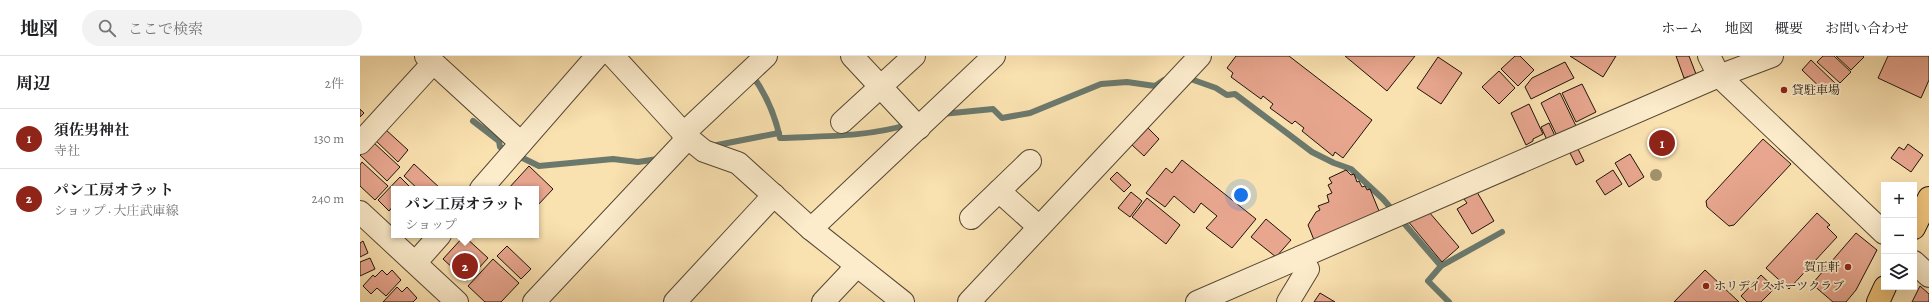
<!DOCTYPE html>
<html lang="ja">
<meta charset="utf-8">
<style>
:root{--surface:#fff;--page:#f2f2f2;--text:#202124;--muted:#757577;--line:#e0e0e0;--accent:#8f2418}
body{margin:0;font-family:Alegreya,"Noto Serif JP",serif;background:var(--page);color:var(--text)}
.controls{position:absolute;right:12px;bottom:12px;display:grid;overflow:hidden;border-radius:0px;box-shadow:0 4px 16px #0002}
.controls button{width:36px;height:36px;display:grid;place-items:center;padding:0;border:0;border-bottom:1px solid var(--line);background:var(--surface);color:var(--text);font:20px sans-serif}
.you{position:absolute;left:881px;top:139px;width:14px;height:14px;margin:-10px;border:3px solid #fff;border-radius:50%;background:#1a73e8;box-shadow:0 0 0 6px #1a73e833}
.badge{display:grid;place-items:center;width:26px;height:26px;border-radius:50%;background:var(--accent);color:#fff;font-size:13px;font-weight:700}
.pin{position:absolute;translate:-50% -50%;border:2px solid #fff;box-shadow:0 1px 4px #0006}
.popup{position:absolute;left:31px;top:130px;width:148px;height:52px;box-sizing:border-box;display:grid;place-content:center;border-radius:0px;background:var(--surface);filter:drop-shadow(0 1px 3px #0005);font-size:13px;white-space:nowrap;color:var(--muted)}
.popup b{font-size:15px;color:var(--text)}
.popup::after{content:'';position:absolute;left:50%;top:100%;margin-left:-8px;border:8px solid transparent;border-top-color:var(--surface)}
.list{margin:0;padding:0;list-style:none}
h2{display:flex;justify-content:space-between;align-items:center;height:52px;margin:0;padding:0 16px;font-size:17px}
h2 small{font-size:13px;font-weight:400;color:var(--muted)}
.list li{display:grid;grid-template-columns:26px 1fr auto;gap:12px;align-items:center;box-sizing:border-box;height:60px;padding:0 16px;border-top:1px solid var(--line)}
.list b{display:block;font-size:15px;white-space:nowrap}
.list p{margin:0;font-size:13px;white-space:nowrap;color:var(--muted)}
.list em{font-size:13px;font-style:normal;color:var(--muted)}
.icon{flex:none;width:22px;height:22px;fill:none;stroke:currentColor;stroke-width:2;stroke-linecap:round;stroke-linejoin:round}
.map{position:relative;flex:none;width:1569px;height:246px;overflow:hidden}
header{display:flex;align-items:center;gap:24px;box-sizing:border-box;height:56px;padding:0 20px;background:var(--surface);border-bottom:1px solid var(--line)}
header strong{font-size:19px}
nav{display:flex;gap:22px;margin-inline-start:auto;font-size:14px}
.search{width:280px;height:36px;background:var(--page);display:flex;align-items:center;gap:10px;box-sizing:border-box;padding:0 14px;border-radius:22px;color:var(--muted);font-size:15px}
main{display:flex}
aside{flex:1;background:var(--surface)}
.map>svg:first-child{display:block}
</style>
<header>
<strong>地図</strong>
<div class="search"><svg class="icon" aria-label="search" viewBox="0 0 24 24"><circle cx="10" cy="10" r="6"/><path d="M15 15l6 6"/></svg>ここで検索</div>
<nav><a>ホーム</a><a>地図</a><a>概要</a><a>お問い合わせ</a></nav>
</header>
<main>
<aside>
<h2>周辺<small>2件</small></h2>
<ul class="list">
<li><span class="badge">1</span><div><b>須佐男神社</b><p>寺社</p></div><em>130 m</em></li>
<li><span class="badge">2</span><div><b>パン工房オラット</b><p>ショップ · 大庄武庫線</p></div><em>240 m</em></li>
</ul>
</aside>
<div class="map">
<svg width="1569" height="246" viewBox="0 0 1569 246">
<rect width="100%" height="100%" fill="#fae1b0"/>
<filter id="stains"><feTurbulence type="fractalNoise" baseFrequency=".005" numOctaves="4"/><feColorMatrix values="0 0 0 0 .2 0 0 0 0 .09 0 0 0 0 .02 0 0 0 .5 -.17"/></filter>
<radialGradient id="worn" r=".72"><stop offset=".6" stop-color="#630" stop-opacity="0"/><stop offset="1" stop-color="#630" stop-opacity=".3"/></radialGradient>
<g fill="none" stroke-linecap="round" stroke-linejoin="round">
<g stroke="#6b796d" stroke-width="6">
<path d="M392 19C406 38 415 59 420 82 464 80 508 81 550 68"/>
<path d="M825 21 856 32 867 39 875 38 952 96 974 107 991 113 1023 143 1081 210 1068 225 1089 246"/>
<path d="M582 58 633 53 642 62 670 57 741 28 767 26 795 30 804 24"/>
<path d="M113 65 139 85 140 91 179 110 253 103 278 106 298 103"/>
<path d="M352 90 419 77"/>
<path d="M1081 210 1142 176"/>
</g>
</g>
<g fill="#e8a68f" stroke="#1e1409">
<path d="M876 0H929L1012 64 983 102 975 96 973 100 942 75 944 72 935 65 932 68 910 52 913 48 903 40 901 43 871 21 873 17 867 12Z"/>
<path d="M985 0H1055L1027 35Z"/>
<path d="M1155 0H1160L1174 14 1158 30 1141 13Z"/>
<path d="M1210 0H1256L1243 21Z"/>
<path d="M1316 0H1329L1336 18 1324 22Z"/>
<path d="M1463 0H1474L1491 16 1480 27 1457 6Z"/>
<path d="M1476 0H1503L1504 1 1491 14Z"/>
<path d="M1528 0H1569V24L1561 42 1518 22Z"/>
<path d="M1078 1 1102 17 1081 48 1057 32Z"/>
<path d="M1451 4 1476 28 1466 37 1442 14Z"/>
<path d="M1205 6 1214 22 1171 43 1165 31 1172 22Z"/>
<path d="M1139 15 1155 32 1139 48 1122 31Z"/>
<path d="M1222 28 1236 56 1216 66 1202 37Z"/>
<path d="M1200 37 1216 70 1197 80 1181 47Z"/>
<path d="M1169 48 1183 78 1173 83V85L1166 89 1151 57Z"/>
<path d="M0 53 4 57 0 61Z"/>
<path d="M1189 67 1195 80 1187 84 1181 71Z"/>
<path d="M788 72 799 83 784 100 772 89Z"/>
<path d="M25 73 48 94 38 106 15 84Z"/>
<path d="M1403 83 1431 108 1374 169 1369 170 1347 151 1346 145Z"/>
<path d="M13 86 40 111 27 125 0 99Z"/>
<path d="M1548 88 1563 99 1551 116 1531 102 1539 91 1544 94Z"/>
<path d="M1217 91 1224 105 1216 109 1209 95Z"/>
<path d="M1270 98 1284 121 1269 131 1255 107Z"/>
<path d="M822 104 896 163 872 192 846 172 857 160 841 147 834 157 814 140 805 151 786 137 806 112 812 117Z"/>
<path d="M2 106 28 130 15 144 0 130V109Z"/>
<path d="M54 108 81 133H58L44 120Z"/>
<path d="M169 110 193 133 176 151V133H148Z"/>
<path d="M986 114 991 119 994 118 997 126 999 125 1002 131 1005 130 1007 134 1010 133 1019 155 954 184 948 169 956 156 960 154 958 150 969 146 967 139 972 137 968 129 972 127 969 122Z"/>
<path d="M1253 114 1262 128 1245 139 1236 125Z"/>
<path d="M757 116 771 129 764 136 750 123Z"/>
<path d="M40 121 52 133H34V149L29 155 18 144Z"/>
<path d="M771 136 782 145 770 161 758 152Z"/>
<path d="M1117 136 1134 165 1112 178 1097 153 1107 147 1104 143Z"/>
<path d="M787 142 820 169 806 188 772 161Z"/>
<path d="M1069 156 1099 191 1082 206 1047 164Z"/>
<path d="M1457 157 1470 169 1467 171 1477 181 1429 233 1406 212Z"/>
<path d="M906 163 931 184 916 201 891 181Z"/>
<path d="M1496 177 1517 194 1496 234 1486 246H1473L1452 228Z"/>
<path d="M104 180 128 202 107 225 83 203Z"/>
<path d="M3 185 8 197 0 201V187Z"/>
<path d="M147 190 171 213 161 223 137 200Z"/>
<path d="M10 202 15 213 0 220V206Z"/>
<path d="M133 203 159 227 141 246H125L108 230Z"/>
<path d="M22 214 27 219 32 214 41 224 26 240 17 232 11 238 3 230 13 219 15 221Z"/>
<path d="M1345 214 1379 246H1314Z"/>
<path d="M1401 219 1415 232 1401 246H1387L1381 240Z"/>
<path d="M1560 230 1569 238V246H1552Z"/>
<path d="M37 231 42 236 47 231 57 242 53 246H23Z"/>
<path d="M960 237 975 246H954Z"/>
</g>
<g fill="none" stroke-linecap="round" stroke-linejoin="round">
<g stroke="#554733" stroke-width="24">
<g id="minor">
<path d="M66 0 161 87"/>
<path d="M253 0 328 82 344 95 378 107 451 173 543 246"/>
<path d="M492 0 559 72"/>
<path d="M1349 0 1359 20 1524 177"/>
<path d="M482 66 554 0"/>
<path d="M323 78 406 0"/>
<path d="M0 87 73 7"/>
<path d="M121 133 237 0"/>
<path d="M639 135 679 171"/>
<path d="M0 156 97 246"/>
<path d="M611 162 670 105"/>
<path d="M451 173 634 0"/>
<path d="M56 206 80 179"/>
<path d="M1554 206 1569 220"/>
<path d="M174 246 328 82"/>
<path d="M315 246 414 139"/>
<path d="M463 246 496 211"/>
<path d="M609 246 840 0"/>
<path d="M837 246 1359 20 1412 0"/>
<path d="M928 246 948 213 941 201"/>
</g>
</g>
<g stroke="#1e1409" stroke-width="24">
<g id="major">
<path d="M1554 172 1569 142"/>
<path d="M1518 246 1525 231"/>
</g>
</g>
<use href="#minor" stroke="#fceccc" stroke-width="22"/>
<use href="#major" stroke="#edc078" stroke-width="22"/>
</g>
<circle fill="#a1926c" cx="1296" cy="119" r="6"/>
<g fill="#8f2418" stroke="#fceccc" stroke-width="1.5">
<circle cx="1424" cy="34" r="4"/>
<circle cx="1488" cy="211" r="4"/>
<circle cx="1346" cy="230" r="4"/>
</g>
<g text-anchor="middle" stroke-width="3.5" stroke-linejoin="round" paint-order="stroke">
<g font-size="12" fill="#1e1409" stroke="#fceccc" text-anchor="start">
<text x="1432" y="38">貸駐車場</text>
<text x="1480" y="215" text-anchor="end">賀正軒</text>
<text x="1354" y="234">ホリデイスポーツクラブ</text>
</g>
</g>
<rect width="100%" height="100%" filter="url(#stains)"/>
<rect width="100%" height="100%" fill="url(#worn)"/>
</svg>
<div class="controls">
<button>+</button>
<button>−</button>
<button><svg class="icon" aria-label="layers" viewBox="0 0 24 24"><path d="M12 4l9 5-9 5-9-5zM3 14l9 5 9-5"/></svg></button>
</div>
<div class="you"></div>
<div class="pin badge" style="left:1302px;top:87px">1</div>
<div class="pin badge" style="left:105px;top:210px">2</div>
<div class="popup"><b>パン工房オラット</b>ショップ</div>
</div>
</main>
